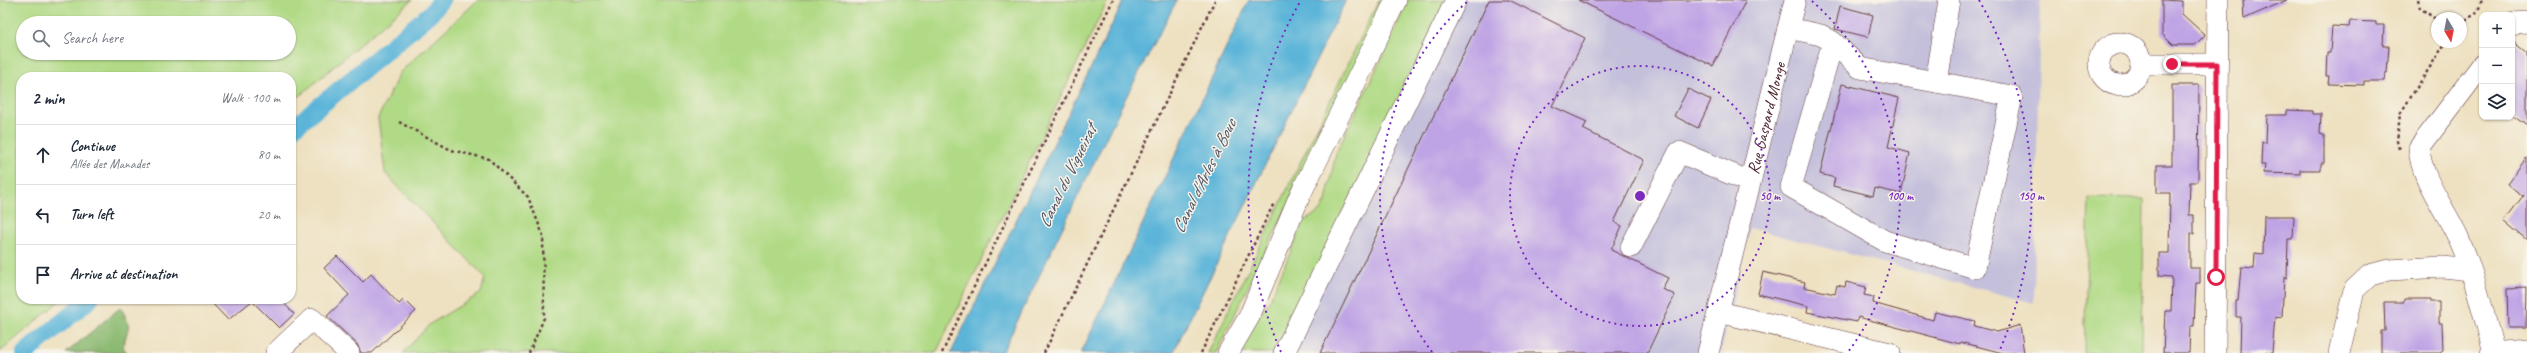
<!DOCTYPE html>
<meta charset="utf-8">
<style>
:root{--surface:#fff;--page:#f2f2f3;--text:#1f2937;--muted:#747a83;--line:#e0e1e3}
body{margin:0;font-family:Caveat,sans-serif;background:var(--page);color:var(--text)}
.controls{position:absolute;right:12px;top:12px;display:grid;overflow:hidden;border-radius:8px;box-shadow:0 1px 3px #0004}
.controls button{width:36px;height:36px;display:grid;place-items:center;padding:0;border:0;border-bottom:1px solid var(--line);background:var(--surface);color:var(--text);font:20px sans-serif}
.compass{position:absolute;left:2431px;top:12px;width:36px;height:36px;border-radius:50%;background:var(--surface);box-shadow:0 1px 3px #0004;rotate:170deg}
.stop{position:absolute;width:12px;height:12px;margin:-9px;border:3px solid #e11d48;border-radius:50%;background:#fff}
.stop.end{background:#e11d48;border-color:#fff;box-shadow:0 1px 4px #0008}
.list{margin:0;padding:0;list-style:none}
h2{display:flex;justify-content:space-between;align-items:center;height:52px;margin:0;padding:0 16px;font-size:17px}
h2 small{font-size:13px;font-weight:400;color:var(--muted)}
.list li{display:grid;grid-template-columns:26px 1fr auto;gap:12px;align-items:center;box-sizing:border-box;height:60px;padding:0 16px;border-top:1px solid var(--line)}
.list b{display:block;font-size:15px;white-space:nowrap}
.list p{margin:0;font-size:13px;white-space:nowrap;color:var(--muted)}
.list em{font-size:13px;font-style:normal;color:var(--muted)}
.icon{flex:none;width:22px;height:22px;fill:none;stroke:currentColor;stroke-width:2;stroke-linecap:round;stroke-linejoin:round}
.map{position:relative;flex:none;width:2527px;height:353px;overflow:hidden}
.search{position:absolute;background:var(--surface);box-shadow:0 1px 3px #0004;left:16px;top:16px;width:280px;height:44px;display:flex;align-items:center;gap:10px;box-sizing:border-box;padding:0 14px;border-radius:22px;color:var(--muted);font-size:15px}
.panel{position:absolute;background:var(--surface);box-shadow:0 1px 3px #0004;left:16px;top:72px;width:280px;height:232px;border-radius:16px}
.map>svg:first-child{display:block}
</style>
<div class="map">
<svg width="2527" height="353" viewBox="0 0 2527 353">
<rect width="100%" height="100%" fill="#f7f3e8"/>
<filter id="ink" filterUnits="userSpaceOnUse"><feTurbulence type="fractalNoise" baseFrequency=".025" numOctaves="2"/><feDisplacementMap in="SourceGraphic" scale="8" xChannelSelector="R" yChannelSelector="G"/><feConvolveMatrix kernelMatrix="1 2 1 2 8 2 1 2 1" color-interpolation-filters="sRGB"/></filter>
<filter id="wash" filterUnits="userSpaceOnUse"><feTurbulence type="fractalNoise" baseFrequency=".012" numOctaves="4" result="noise"/><feDisplacementMap in="SourceGraphic" scale="16" xChannelSelector="R" yChannelSelector="G"/><feGaussianBlur stdDeviation="0.9" result="paint"/><feColorMatrix in="noise" values="0 0 0 0 0 0 0 0 0 0 0 0 0 0 0 0 0 1.4 0 .05"/><feComposite in="paint" operator="in"/></filter>
<g filter="url(#wash)">
<rect width="100%" height="100%" fill="#eee1c1"/>
<path fill="#c4c0db" d="M1460 0H2040L2034 303 1750 228 1721 353H1291Z"/>
<g fill="#b0da85" stroke="#7d7c58" fill-rule="evenodd">
<path d="M0 0H412L291 103V77H21V299H62L0 352ZM23 23H289V53H23Z"/>
<path d="M478 0H1108L936 353H403L430 324 481 293 485 277 385 173 378 118 400 72Z"/>
<path d="M1379 0H1388L1216 353H1208Z"/>
<path d="M1407 0H1449L1275 353H1234L1243 336 1269 302 1304 221 1321 211 1326 201 1336 153 1395 30Z"/>
<path d="M2089 198 2144 199 2142 353H2084Z"/>
</g>
<path fill="#8cba72" stroke="#6b6c4e" d="M121 307 129 325 123 347 127 353H66Z"/>
<g fill="#5bb5d9" stroke="#526a82">
<path d="M1124 0H1177L1122 105 1002 353H951Z"/>
<path d="M1249 0H1346L1173 353H1081Z"/>
</g>
<g fill="none" stroke-linecap="round" stroke-linejoin="round">
<g stroke="#5bb5d9" stroke-width="18">
<path d="M291 130 430 14 442 0"/>
<path d="M25 353 90 299"/>
</g>
</g>
<g id="blocks">
<g fill="#bfa4e5">
<path d="M1489 0H1509L1585 38 1552 106 1587 122 1583 129 1644 160 1614 222 1622 226 1611 250 1668 278 1662 289 1675 295 1647 353H1320Z"/>
<path d="M1578 0H1746L1713 66Z"/>
<path d="M2162 0 2182 1V14L2205 35 2195 45H2173L2162 34Z"/>
<path d="M2243 0H2287L2244 19Z"/>
<path d="M1840 6 1873 15 1868 37 1835 29Z"/>
<path d="M2350 21 2376 22V25H2384L2383 46H2389L2387 73H2385L2384 81H2364V85L2328 84 2329 76H2326L2327 53H2330L2332 26 2349 27Z"/>
<path d="M2512 41 2527 53V126L2512 115Z"/>
<path d="M1842 84 1899 98 1888 147 1910 153 1901 194 1875 188 1873 196 1833 186 1835 178 1820 174Z"/>
<path d="M2172 85H2199L2198 182H2190L2189 215H2194V234H2190V268H2200V283H2196L2194 326H2190L2189 353H2163L2165 311H2171L2172 277 2159 276V253H2169L2170 193H2157V165H2172Z"/>
<path d="M1688 89 1711 100 1698 128 1674 116Z"/>
<path d="M2287 110 2313 111V114H2321L2320 134 2324 135V163H2321V170H2300V174L2264 173 2265 165H2261L2262 142 2266 143 2267 115H2287Z"/>
<path d="M2527 157V240L2504 221 2523 196 2507 184Z"/>
<path d="M2264 216H2294L2293 239H2288L2287 278 2284 277 2282 317 2275 318 2272 353H2240L2241 317H2236V301H2238L2241 267 2254 268 2255 253 2263 254Z"/>
<path d="M337 256 363 282 371 274 399 304 404 299 416 311 372 353H361L357 344 327 316 349 295 324 268Z"/>
<path d="M1763 272 1805 282 1804 287 1835 294 1837 285 1845 287 1846 282 1866 287 1864 295 1874 297 1873 303 1933 320 1935 312 1975 321 1974 326 1997 332 2020 325 2024 353H2003L1960 342V344L1858 317 1857 322 1807 312 1808 306 1758 294Z"/>
<path d="M2527 287 2526 328H2508L2507 288Z"/>
<path d="M208 299H280L294 314 279 328 252 301 228 320Z"/>
<path d="M2404 299H2431V302H2439V323H2442L2443 351 2440 353H2381V331H2385L2384 302H2404Z"/>
</g>
</g>
</g>
<g filter="url(#ink)">
<use href="#blocks" fill-opacity="0" stroke="#633c42" stroke-width="1"/>
<g fill="none" stroke-linecap="round" stroke-linejoin="round">
<g stroke="#633c42" stroke-width="22">
<g id="minor">
<path d="M2512 26 2514 23 2527 22"/>
<path d="M1788 28 1821 35 1833 42 1791 187 1885 241 1975 268 2012 96 1860 68 1833 42"/>
<circle cx="2120" cy="64" r="21"/>
<path d="M2141 64H2217"/>
<path d="M2482 65 2419 148C2421 179 2444 207 2457 235 2474 271 2483 313 2494 352"/>
<path d="M1936 82 1949 0"/>
<path d="M1631 247 1679 152 1750 182"/>
<path d="M1719 312 1890 353"/>
<path d="M276 353 312 319 349 353"/>
<path d="M1228 353 1249 317 1300 195 1396 0"/>
<path d="M1284 353 1456 0"/>
<path id="s1" d="M1708 353 1795 0"/>
<path d="M2215 353 2218 0"/>
<path d="M2339 353 2354 290 2370 275 2389 270 2443 267 2470 270"/>
<path d="M2491 353 2527 350"/>
</g>
</g>
<g stroke="#633c42" stroke-width="2.5" stroke-dasharray="3 3" stroke-linecap="butt">
<path d="M2418 0 2420 8 2437 20"/>
<path d="M2461 25 2478 11 2482 0"/>
<path d="M399 122 451 150 489 159 528 197 543 235 544 318 529 353"/>
<path d="M2399 149 2397 141 2400 114 2446 42"/>
<path d="M942 353 1113 0"/>
<path d="M1044 353 1215 0"/>
<path d="M1201 353 1274 203"/>
</g>
<use href="#minor" stroke="#fff" stroke-width="21"/>
</g>
</g>
<g fill="none" stroke-linecap="round" stroke-linejoin="round" filter="url(#ink)">
<path stroke="#e11d48" stroke-width="5" d="M2172 64H2217L2216 277"/>
</g>
<g fill="none" stroke="#7b2cbf" stroke-width="2" stroke-dasharray="2 4">
<circle cx="1640" cy="196" r="130"/>
<path d="M1432 352A260 260 0 0 1 1468 1M1812 1A260 260 0 0 1 1848 352"/>
<path d="M1281 352A391 391 0 0 1 1301 0M1979 0A391 391 0 0 1 1999 352"/>
</g>
<g text-anchor="middle" stroke-width="3" stroke-linejoin="round" paint-order="stroke">
<g font-size="17" fill="#4a1f2b" stroke="#f7f3e8">
<text dy="6" stroke="none"><textPath href="#s1" startOffset="242">Rue Gaspard Monge</textPath></text>
</g>
<g font-size="18" font-style="italic" fill="#505468" stroke="#f7f3e8">
<text transform="translate(1067 176) rotate(-64)" y="6">Canal du Vigueirat</text>
<text transform="translate(1204 176) rotate(-64)" y="6">Canal d'Arles à Bouc</text>
</g>
</g>
<circle cx="1640" cy="196" r="6" fill="#7b2cbf" stroke="#f7f3e8" stroke-width="2"/>
<g font-size="12" text-anchor="middle" font-weight="bold" fill="#7b2cbf" stroke="#f7f3e8" stroke-width="3" stroke-linejoin="round" paint-order="stroke">
<text x="1770" y="200">50 m</text>
<text x="1900" y="200">100 m</text>
<text x="2031" y="200">150 m</text>
</g>
</svg>
<div class="controls">
<button>+</button>
<button>−</button>
<button><svg class="icon" aria-label="layers" viewBox="0 0 24 24"><path d="M12 4l9 5-9 5-9-5zM3 14l9 5 9-5"/></svg></button>
</div>
<svg class="compass" viewBox="-18 -18 36 36"><path d="M0-13l5 13h-10z" fill="#e53935"/><path d="M0 13l5-13h-10z" fill="#747a83"/></svg>
<div class="stop" style="left:2216px;top:277px"></div>
<div class="stop end" style="left:2172px;top:64px"></div>
<div class="search"><svg class="icon" aria-label="search" viewBox="0 0 24 24"><circle cx="10" cy="10" r="6"/><path d="M15 15l6 6"/></svg>Search here</div>
<section class="panel">
<h2>2 min<small>Walk · 100 m</small></h2>
<ul class="list">
<li><svg class="icon" aria-label="ahead" viewBox="0 0 24 24"><path d="M12 20V5M6 11l6-6 6 6"/></svg><div><b>Continue</b><p>Allée des Manades</p></div><em>80 m</em></li>
<li><svg class="icon" aria-label="left" viewBox="0 0 24 24"><path d="M17 20v-9H6M10 6l-5 5 5 5"/></svg><div><b>Turn left</b></div><em>20 m</em></li>
<li><svg class="icon" aria-label="arrive" viewBox="0 0 24 24"><path d="M6 21V4h12l-3 4 3 4H6"/></svg><div><b>Arrive at destination</b></div></li>
</ul>
</section>
</div>
